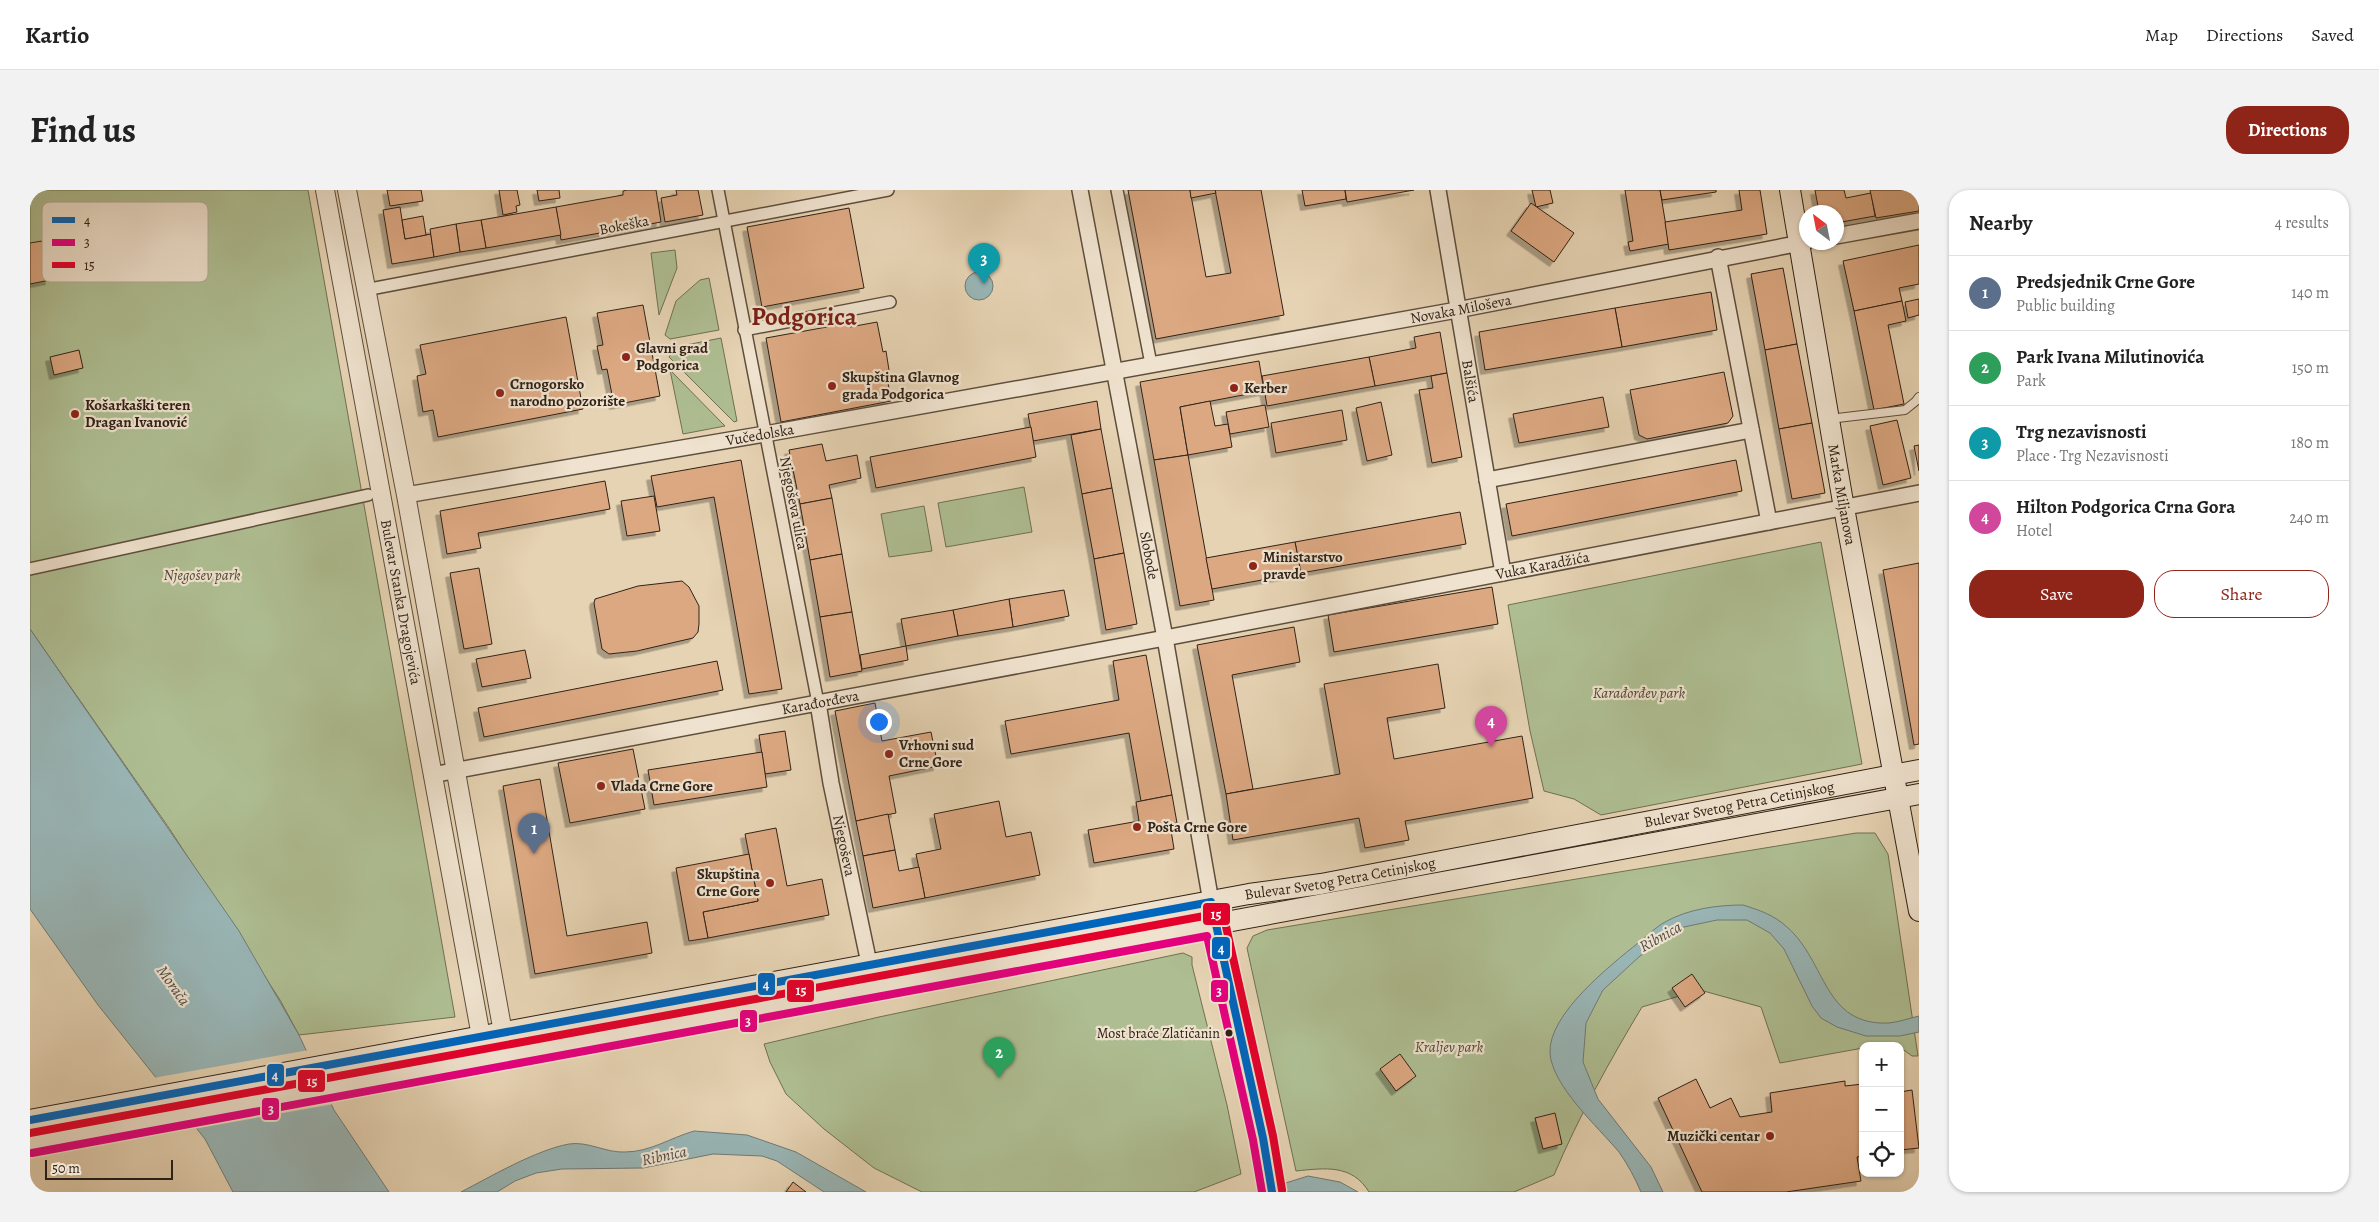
<!DOCTYPE html>
<meta charset="utf-8">
<style>
:root{--surface:#fff;--page:#f2f2f2;--text:#222;--muted:#767676;--line:#e0e0e0;--accent:#8f2418}
body{margin:0;font-family:Alegreya,serif;background:var(--page);color:var(--text)}
.controls{position:absolute;right:15px;bottom:15px;display:grid;overflow:hidden;border-radius:10px;box-shadow:0 1px 4px #0004}
.controls button{width:45px;height:45px;display:grid;place-items:center;padding:0;border:0;border-bottom:1px solid var(--line);background:var(--surface);color:var(--text);font:25px sans-serif}
.compass{position:absolute;left:1769px;top:15px;width:45px;height:45px;border-radius:50%;background:var(--surface);box-shadow:0 1px 4px #0004;rotate:328deg}
.scale{position:absolute;left:15px;bottom:12px;width:128px;box-sizing:border-box;padding-left:5px;border:2px solid #302217;border-top:0;font-size:14px;line-height:18px;white-space:nowrap;color:#302217;-webkit-text-stroke:4px #efe2ce;paint-order:stroke}
.you{position:absolute;left:848px;top:531px;width:18px;height:18px;margin:-12px;border:4px solid #fff;border-radius:50%;background:#1a73e8;box-shadow:0 0 0 8px #1a73e833}
.badge{display:grid;place-items:center;width:32px;height:32px;border-radius:50%;background:var(--accent);color:#fff;font-size:16px;font-weight:700}
.pin{position:absolute;translate:-50% -41px;filter:drop-shadow(0 1px 2px #0008)}
.pin::after{content:'';position:absolute;top:26px;width:18px;height:15px;background:inherit;clip-path:polygon(0 0,100% 0,50% 100%)}
.list{margin:0;padding:0;list-style:none}
h2{display:flex;justify-content:space-between;align-items:center;height:65px;margin:0;padding:0 20px;font-size:21px}
h2 small{font-size:16px;font-weight:400;color:var(--muted)}
.list li{display:grid;grid-template-columns:32px 1fr auto;gap:15px;align-items:center;box-sizing:border-box;height:75px;padding:0 20px;border-top:1px solid var(--line)}
.list b{display:block;font-size:19px;white-space:nowrap}
.list p{margin:0;font-size:16px;white-space:nowrap;color:var(--muted)}
.list em{font-size:16px;font-style:normal;color:var(--muted)}
.actions{display:flex;gap:10px;padding:15px 20px}
.actions a{flex:1;padding:11px 0;border:1px solid var(--accent);border-radius:20px;text-align:center;font-size:18px;color:var(--accent)}
.actions .main{background:var(--accent);color:#fff}
.icon{flex:none;width:28px;height:28px;fill:none;stroke:currentColor;stroke-width:2;stroke-linecap:round;stroke-linejoin:round}
.map{position:relative;flex:none;width:1889px;height:1002px;overflow:hidden;border-radius:20px}
header{display:flex;align-items:center;gap:30px;box-sizing:border-box;height:70px;padding:0 25px;background:var(--surface);border-bottom:1px solid var(--line)}
header strong{font-size:24px}
nav{display:flex;gap:28px;margin-inline-start:auto;font-size:18px}
.intro{display:flex;align-items:center;justify-content:space-between;box-sizing:border-box;height:120px;padding:0 30px}
h1{margin:0;font-size:35px}
.button{padding:12px 22px;border-radius:20px;background:var(--accent);color:#fff;font-size:18px;font-weight:700}
main{display:flex;gap:30px;padding:0 30px}
aside{flex:1;background:var(--surface);border-radius:20px;box-shadow:0 1px 4px #0004}
.map>svg:first-child{display:block}
</style>
<header>
<strong>Kartio</strong>
<nav><a>Map</a><a>Directions</a><a>Saved</a></nav>
</header>
<div class="intro"><h1>Find us</h1><a class="button">Directions</a></div>
<main>
<div class="map">
<svg width="1889" height="1002" viewBox="0 0 1889 1002">
<defs>
<filter id="shadow"><feDropShadow dx="-4.5" dy="4.5" stdDeviation="0" flood-color="#0004"/></filter>
</defs>
<rect width="100%" height="100%" fill="#e6d3b3"/>
<filter id="stains"><feTurbulence type="fractalNoise" baseFrequency=".004" numOctaves="4"/><feColorMatrix values="0 0 0 0 .2 0 0 0 0 .09 0 0 0 0 .02 0 0 0 .5 -.17"/></filter>
<radialGradient id="worn" r=".72"><stop offset=".6" stop-color="#630" stop-opacity="0"/><stop offset="1" stop-color="#630" stop-opacity=".3"/></radialGradient>
<g fill="#aebe92" stroke="#6f7054">
<path d="M0 0H278L425 827 269 845 250 810 139 638 0 439Z"/>
<path d="M645 60 647 78 629 125 621 63Z"/>
<path d="M679 88 689 140 640 149 635 145 646 111 670 90Z"/>
<path d="M691 148 707 231 704 232 639 167 646 157Z"/>
<path d="M640 180 695 236 653 244Z"/>
<path d="M994 297 1002 342 916 357 908 313Z"/>
<path d="M894 316 902 361 859 367 851 324Z"/>
<path d="M1791 352 1832 574 1571 625 1544 609 1514 601 1500 541 1478 415Z"/>
<path d="M1826 643H1845L1858 664 1888 866H1882L1867 855 1833 856V858L1750 873 1731 817 1670 800 1612 817C1579 872 1549 926 1524 985L1484 1002H1339C1322 974 1295 978 1266 981L1217 758 1223 746 1237 740Z"/>
<path d="M1153 763 1162 767V775L1197 915 1211 984 1164 1002H892L844 978 794 939 756 904 740 872 734 854 849 827Z"/>
</g>
<g fill="#99b6b6" stroke="#6f7b76">
<circle cx="949" cy="96" r="14"/>
<path d="M0 439 209 741 269 845 304 920 359 1002H203L175 949 68 815 0 719Z"/>
<path d="M1713 715C1729 720 1744 725 1757 737 1797 772 1793 836 1859 833 1869 832 1880 828 1889 826V842L1870 846H1836L1807 837 1791 828 1782 816 1754 759 1740 743 1717 730H1687L1654 737 1610 766 1573 800 1556 833 1553 872 1568 909 1621 977 1633 1002H1611C1605 988 1598 975 1589 962 1568 937 1522 896 1520 863 1518 824 1581 775 1608 753 1617 746 1626 737 1635 732 1658 719 1687 715 1713 715Z"/>
<path d="M664 941 717 945 766 962 836 1002H794L747 971 732 966 683 964 613 978 532 979 506 983 485 991 467 1002H431C460 987 506 960 539 954 558 951 576 963 595 962 620 962 640 948 664 941Z"/>
<path d="M1278 986 1310 992 1328 1002H1227Z"/>
</g>
<path fill="#e6d3b3" d="M279 860 304 914 164 939 123 888Z"/>
<g fill="#dca882" stroke="#302217" filter="url(#shadow)">
<path d="M357 0H391L393 11 360 16Z"/>
<path d="M469 0H487L490 15 486 16 487 22 473 25Z"/>
<path d="M507 0H529L530 8 509 11Z"/>
<path d="M626 0 631 32 531 50 526 17 593 5V1L597 0Z"/>
<path d="M646 0H668L673 25 635 32 631 8 647 5Z"/>
<path d="M1098 0H1160L1176 87 1201 83 1185 0H1231L1254 125 1126 149Z"/>
<path d="M1160 0H1185L1186 3 1161 8Z"/>
<path d="M1272 0H1315L1316 9 1275 16Z"/>
<path d="M1315 0H1384L1317 12Z"/>
<path d="M1502 0H1520L1523 13 1506 17Z"/>
<path d="M1595 0H1630L1639 54 1600 61 1598 52 1603 51Z"/>
<path d="M1630 0H1686V2L1632 10Z"/>
<path d="M1709 0H1730L1737 44 1639 60 1635 32 1712 20Z"/>
<path d="M1785 0H1814L1816 8 1841 3 1845 26 1806 33V22H1789Z"/>
<path d="M1840 0H1889V21L1846 28Z"/>
<path d="M1501 13 1544 43 1524 72 1481 41Z"/>
<path d="M370 17 375 49 401 44 404 67 362 74 353 20Z"/>
<path d="M526 17 531 45 456 58 451 30Z"/>
<path d="M819 18 834 98 732 117 717 37Z"/>
<path d="M393 26 396 45 375 49 372 30Z"/>
<path d="M451 30 456 58 430 62 426 34Z"/>
<path d="M426 34 430 62 404 67 400 39Z"/>
<path d="M12 51 20 90 0 94V53Z"/>
<path d="M1889 55V94L1869 98 1872 111 1824 121 1813 71Z"/>
<path d="M1753 78 1767 154 1735 160 1721 84Z"/>
<path d="M1681 102 1687 140 1592 157 1585 118Z"/>
<path d="M1889 109V125L1878 128 1875 112Z"/>
<path d="M1872 111 1876 131 1858 135 1874 214 1844 220 1824 121Z"/>
<path d="M613 115 630 206 584 215 577 179 572 180 567 156 573 155 567 123Z"/>
<path d="M1585 118 1592 157 1455 180 1449 142Z"/>
<path d="M536 127 553 219 408 247 403 220 393 222 387 186 396 184 390 155Z"/>
<path d="M847 132 853 162 856 161 859 180H856L861 211 751 232 736 148 819 133 820 137Z"/>
<path d="M1410 142 1417 183 1345 196 1339 167 1386 158 1384 147Z"/>
<path d="M1767 154 1782 233 1749 239 1735 160Z"/>
<path d="M49 160 53 178 24 185 20 167Z"/>
<path d="M1339 167 1345 196 1237 216 1232 186Z"/>
<path d="M1229 171 1234 201 1150 217 1158 265 1124 270 1110 192Z"/>
<path d="M1694 182 1703 226 1698 233 1617 249 1609 245 1600 200Z"/>
<path d="M1417 183 1432 267 1402 273 1389 200 1403 198 1401 186Z"/>
<path d="M1573 207 1579 237 1489 253 1483 224Z"/>
<path d="M1067 211 1071 239 1003 251 998 224Z"/>
<path d="M1180 211 1185 236 1198 234 1202 257 1158 265 1150 217Z"/>
<path d="M1351 212 1362 265 1337 271 1326 218Z"/>
<path d="M1235 215 1239 237 1200 244 1196 222Z"/>
<path d="M1312 220 1317 250 1246 263 1241 233Z"/>
<path d="M1867 230 1881 288 1853 295 1840 236Z"/>
<path d="M1782 233 1795 303 1762 309 1749 239Z"/>
<path d="M1001 237 1006 267 846 298 840 267Z"/>
<path d="M1071 239 1082 298 1052 304 1041 245Z"/>
<path d="M792 254 796 271 827 265 831 288 799 295 802 308 770 314 759 260Z"/>
<path d="M1889 255V281L1884 256Z"/>
<path d="M1158 265 1184 410 1150 416 1124 270Z"/>
<path d="M711 270 752 499 719 504 684 307 627 317 621 286Z"/>
<path d="M1706 270 1712 301 1482 346 1476 314Z"/>
<path d="M575 291 580 319 448 343 451 358 417 364 410 321Z"/>
<path d="M1082 298 1094 363 1064 369 1052 304Z"/>
<path d="M624 306 630 341 597 346 591 311Z"/>
<path d="M802 308 812 364 780 370 770 314Z"/>
<path d="M1430 322 1436 354 1271 383 1265 352Z"/>
<path d="M1265 352 1271 383 1182 399 1176 368Z"/>
<path d="M1094 363 1107 434 1076 440 1064 369Z"/>
<path d="M812 364 822 422 790 427 780 370Z"/>
<path d="M1889 373V554L1884 555 1853 380Z"/>
<path d="M449 378 462 454 434 459 420 383Z"/>
<path d="M652 391 659 397 669 416V434L668 442 663 448 607 461 579 464 572 459 564 413 565 409 608 396Z"/>
<path d="M1462 397 1468 434 1304 462 1298 425Z"/>
<path d="M1034 400 1039 426 983 437 979 409Z"/>
<path d="M979 409 983 437 928 446 923 420Z"/>
<path d="M923 420 928 446 876 456 871 429Z"/>
<path d="M822 422 832 481 800 487 790 427Z"/>
<path d="M1264 437 1270 472 1202 485 1223 599 1196 604 1167 455Z"/>
<path d="M876 456 878 470 832 479 830 465Z"/>
<path d="M495 460 501 488 452 497 446 469Z"/>
<path d="M1116 465 1142 605 1111 611 1099 543 981 564 975 531 1089 510 1083 471Z"/>
<path d="M687 471 693 500 454 547 448 518Z"/>
<path d="M1408 474 1415 518 1357 528 1364 569 1492 546 1503 608 1375 631 1379 650 1335 658 1329 628 1203 650 1196 604 1310 584 1294 494Z"/>
<path d="M845 513 852 551 901 542 908 576 859 586 866 623 826 631 805 521Z"/>
<path d="M755 541 761 580 735 584 729 545Z"/>
<path d="M603 559 615 619 540 633 528 573Z"/>
<path d="M732 562 737 597 624 615 618 580Z"/>
<path d="M510 589 537 746 617 732 622 763 505 784 473 596Z"/>
<path d="M1142 605 1147 633 1140 634 1144 659 1064 673 1058 640 1109 631 1106 612Z"/>
<path d="M969 611 976 647 1001 642 1010 685 895 708 886 664 911 659 904 624Z"/>
<path d="M858 624 865 660 833 666 826 631Z"/>
<path d="M746 638 757 696 792 689 799 725 678 748 673 722 728 711 715 644Z"/>
<path d="M865 660 869 681 889 677 895 708 843 718 833 666Z"/>
<path d="M719 664 728 711 673 722 678 748 659 751 646 678Z"/>
<path d="M1662 784 1675 803 1655 817 1642 798Z"/>
<path d="M1370 864 1386 886 1366 901 1350 879Z"/>
<path d="M1666 889 1680 918 1701 908 1710 927 1742 922 1740 903 1815 891V896L1833 894V966L1827 967 1831 991 1756 1002H1672L1628 908Z"/>
<path d="M1882 900 1889 958 1870 960V902Z"/>
<path d="M1525 923 1532 954 1513 959 1505 928Z"/>
<path d="M763 992 776 1002H756Z"/>
</g>
<g fill="none" stroke-linecap="round" stroke-linejoin="round">
<g stroke="#5e4e3e" stroke-width="10">
<path id="service" d="M1799 229 1875 220 1886 211 1889 207"/>
</g>
<g stroke="#5e4e3e" stroke-width="14">
<g id="pedestrian">
<path d="M688 0 788 513"/>
<path d="M1087 0 1121 174"/>
<path d="M335 100 858 0"/>
<path d="M714 140 860 112"/>
<path d="M0 379 338 305"/>
</g>
</g>
<g stroke="#5e4e3e" stroke-width="18">
<g id="minor">
<path id="s1" d="M1050 0 1135 448 1181 712"/>
<path id="s2" d="M1408 0 1473 383"/>
<path d="M1806 46 1889 31"/>
<path d="M1688 67 1739 332"/>
<path d="M1457 290 1721 240"/>
<path id="s3" d="M376 305 735 244 1427 120 1776 52"/>
<path id="s4" d="M788 513 801 593 844 797"/>
<path id="s5" d="M402 585 1135 448 1889 303"/>
</g>
</g>
<g stroke="#5e4e3e" stroke-width="20">
<g id="tertiary">
<path id="s6" d="M295 0 455 868"/>
<path d="M317 0 376 305 477 865"/>
<path d="M1181 712 1233 948 1242 1002"/>
</g>
</g>
<g stroke="#302217" stroke-width="22">
<g id="secondary">
<path id="s7" d="M1760 0 1814 318 1889 721"/>
<path id="s8" d="M0 930 1219 704 1291 694 1889 580"/>
<path d="M0 953 1889 604"/>
</g>
</g>
<use href="#service" stroke="#efe2ce" stroke-width="8"/>
<use href="#pedestrian" stroke="#efe2ce" stroke-width="11"/>
<use href="#minor" stroke="#efe2ce" stroke-width="15"/>
<use href="#tertiary" stroke="#efe2ce" stroke-width="18"/>
<use href="#secondary" stroke="#efe2ce" stroke-width="20"/>
<g stroke="#efe2ce" stroke-width="11">
<path id="bus-1" d="M0 930 1181 712 1233 948 1242 1002"/>
</g>
<g stroke="#efe2ce" stroke-width="11">
<path id="bus-2" d="M2 963 1177 746 1223 950 1232 1002"/>
</g>
<g stroke="#efe2ce" stroke-width="11">
<path id="bus-3" d="M0 943 1185 724 1191 726 1195 732 1243 946 1252 1000"/>
</g>
<use href="#bus-1" stroke="#0065bd" stroke-width="8"/>
<use href="#bus-2" stroke="#e5007d" stroke-width="8"/>
<use href="#bus-3" stroke="#e4002b" stroke-width="8"/>
</g>
<g fill="#8f2418" stroke="#efe2ce" stroke-width="2">
<circle cx="596" cy="167" r="5"/>
<circle cx="802" cy="196" r="5"/>
<circle cx="1204" cy="198" r="5"/>
<circle cx="470" cy="203" r="5"/>
<circle cx="45" cy="224" r="5"/>
<circle cx="1223" cy="376" r="5"/>
<circle cx="859" cy="564" r="5"/>
<circle cx="571" cy="596" r="5"/>
<circle cx="1107" cy="637" r="5"/>
<circle cx="740" cy="693" r="5"/>
<circle cx="1740" cy="946" r="5"/>
</g>
<circle fill="#302217" stroke="#efe2ce" stroke-width="2" cx="1199" cy="843" r="4.5"/>
<g text-anchor="middle" stroke-width="4.5" stroke-linejoin="round" paint-order="stroke">
<g font-size="14" fill="#302217" stroke="#efe2ce" text-anchor="end">
<text x="1190" y="848">Most braće Zlatičanin</text>
</g>
<g font-size="15" fill="#302217" stroke="#efe2ce">
<text transform="translate(594 35) rotate(-11)" y="5">Bokeška</text>
<text dy="5" stroke="none"><textPath href="#s3" startOffset="1071">Novaka Miloševa</textPath></text>
<text dy="5" stroke="none"><textPath href="#s2" startOffset="194">Balšića</textPath></text>
<text dy="5" stroke="none"><textPath href="#s3" startOffset="359">Vučedolska</textPath></text>
<text dy="5" stroke="none"><textPath href="#s7" startOffset="309">Marka Miljanova</textPath></text>
<text transform="translate(764 313) rotate(79)" y="5">Njegoševa ulica</text>
<text dy="5" stroke="none"><textPath href="#s1" startOffset="372">Slobode</textPath></text>
<text dy="5" stroke="none"><textPath href="#s5" startOffset="1130">Vuka Karadžića</textPath></text>
<text dy="5" stroke="none"><textPath href="#s6" startOffset="419">Bulevar Stanka Dragojevića</textPath></text>
<text dy="5" stroke="none"><textPath href="#s5" startOffset="395">Karađorđeva</textPath></text>
<text dy="5" stroke="none"><textPath href="#s8" startOffset="1738">Bulevar Svetog Petra Cetinjskog</textPath></text>
<text dy="5" stroke="none"><textPath href="#s4" startOffset="145">Njegoševa</textPath></text>
<text dy="5" stroke="none"><textPath href="#s8" startOffset="1332">Bulevar Svetog Petra Cetinjskog</textPath></text>
</g>
<g font-size="15" font-weight="bold" fill="#302217" stroke="#efe2ce" text-anchor="start">
<text x="606" y="163">Glavni grad<tspan x="606" dy="17">Podgorica</tspan></text>
<text x="812" y="192">Skupština Glavnog<tspan x="812" dy="17">grada Podgorica</tspan></text>
<text x="480" y="199">Crnogorsko<tspan x="480" dy="17">narodno pozorište</tspan></text>
<text x="1214" y="203">Kerber</text>
<text x="55" y="220">Košarkaški teren<tspan x="55" dy="17">Dragan Ivanović</tspan></text>
<text x="1233" y="372">Ministarstvo<tspan x="1233" dy="17">pravde</tspan></text>
<text x="869" y="560">Vrhovni sud<tspan x="869" dy="17">Crne Gore</tspan></text>
<text x="581" y="601">Vlada Crne Gore</text>
<text x="1117" y="642">Pošta Crne Gore</text>
<text x="730" y="689" text-anchor="end">Skupština<tspan x="730" dy="17">Crne Gore</tspan></text>
<text x="1730" y="951" text-anchor="end">Muzički centar</text>
</g>
<g font-size="15" font-style="italic" fill="#504936" stroke="#efe2ce">
<text x="172" y="390">Njegošev park</text>
<text x="1609" y="508">Karađorđev park</text>
<text x="1419" y="862">Kraljev park</text>
</g>
<g font-size="16" font-style="italic" fill="#504e47" stroke="#efe2ce">
<text transform="translate(1630 746) rotate(-29)" y="6">Ribnica</text>
<text transform="translate(144 795) rotate(55)" y="6">Morača</text>
<text transform="translate(634 965) rotate(-12)" y="6">Ribnica</text>
</g>
<g font-size="25" font-weight="bold" fill="#7a1f14" stroke="#efe2ce">
<text x="774" y="135">Podgorica</text>
</g>
</g>
<rect x="12" y="12" width="166" height="80" rx="8" fill="#efe2ce" stroke="#b6a897" stroke-width="1"/>
<rect x="22" y="27" width="23" height="6" fill="#0065bd"/>
<rect x="22" y="49" width="23" height="7" fill="#e5007d"/>
<rect x="22" y="72" width="23" height="6" fill="#e4002b"/>
<g font-size="14" fill="#302217">
<text x="54" y="35">4</text>
<text x="54" y="57">3</text>
<text x="54" y="80">15</text>
</g>
<g stroke="#efe2ce" stroke-width="2">
<rect x="1172" y="712" width="29" height="24" rx="5" fill="#e4002b"/>
<rect x="1181" y="746" width="20" height="24" rx="5" fill="#0065bd"/>
<rect x="727" y="782" width="19" height="24" rx="5" fill="#0065bd"/>
<rect x="756" y="789" width="29" height="24" rx="5" fill="#e4002b"/>
<rect x="1180" y="789" width="19" height="24" rx="5" fill="#e5007d"/>
<rect x="709" y="819" width="19" height="24" rx="5" fill="#e5007d"/>
<rect x="236" y="873" width="19" height="24" rx="5" fill="#0065bd"/>
<rect x="267" y="879" width="29" height="24" rx="5" fill="#e4002b"/>
<rect x="231" y="907" width="19" height="24" rx="5" fill="#e5007d"/>
</g>
<g font-size="14" text-anchor="middle" font-weight="bold" fill="#fff">
<text x="1186" y="729">15</text>
<text x="1191" y="763">4</text>
<text x="736" y="799">4</text>
<text x="771" y="805">15</text>
<text x="1189" y="806">3</text>
<text x="718" y="836">3</text>
<text x="245" y="890">4</text>
<text x="282" y="896">15</text>
<text x="241" y="924">3</text>
</g>
<rect width="100%" height="100%" filter="url(#stains)"/>
<rect width="100%" height="100%" fill="url(#worn)"/>
</svg>
<div class="controls">
<button>+</button>
<button>−</button>
<button><svg class="icon" aria-label="locate" viewBox="0 0 24 24"><circle cx="12" cy="12" r="6"/><path d="M12 2v4M12 18v4M2 12h4M18 12h4"/></svg></button>
</div>
<svg class="compass" viewBox="-18 -18 36 36"><path d="M0-13l5 13h-10z" fill="#e53935"/><path d="M0 13l5-13h-10z" fill="#767676"/></svg>
<div class="scale">50 m</div>
<div class="you"></div>
<div class="pin badge" style="left:504px;top:664px;background:#5c6f8a">1</div>
<div class="pin badge" style="left:969px;top:888px;background:#2e9e5b">2</div>
<div class="pin badge" style="left:954px;top:94px;background:#0f9aa8">3</div>
<div class="pin badge" style="left:1461px;top:557px;background:#d1479c">4</div>
</div>
<aside>
<h2>Nearby<small>4 results</small></h2>
<ul class="list">
<li><span class="badge" style="background:#5c6f8a">1</span><div><b>Predsjednik Crne Gore</b><p>Public building</p></div><em>140 m</em></li>
<li><span class="badge" style="background:#2e9e5b">2</span><div><b>Park Ivana Milutinovića</b><p>Park</p></div><em>150 m</em></li>
<li><span class="badge" style="background:#0f9aa8">3</span><div><b>Trg nezavisnosti</b><p>Place · Trg Nezavisnosti</p></div><em>180 m</em></li>
<li><span class="badge" style="background:#d1479c">4</span><div><b>Hilton Podgorica Crna Gora</b><p>Hotel</p></div><em>240 m</em></li>
</ul>
<div class="actions"><a class="main">Save</a><a>Share</a></div>
</aside>
</main>
